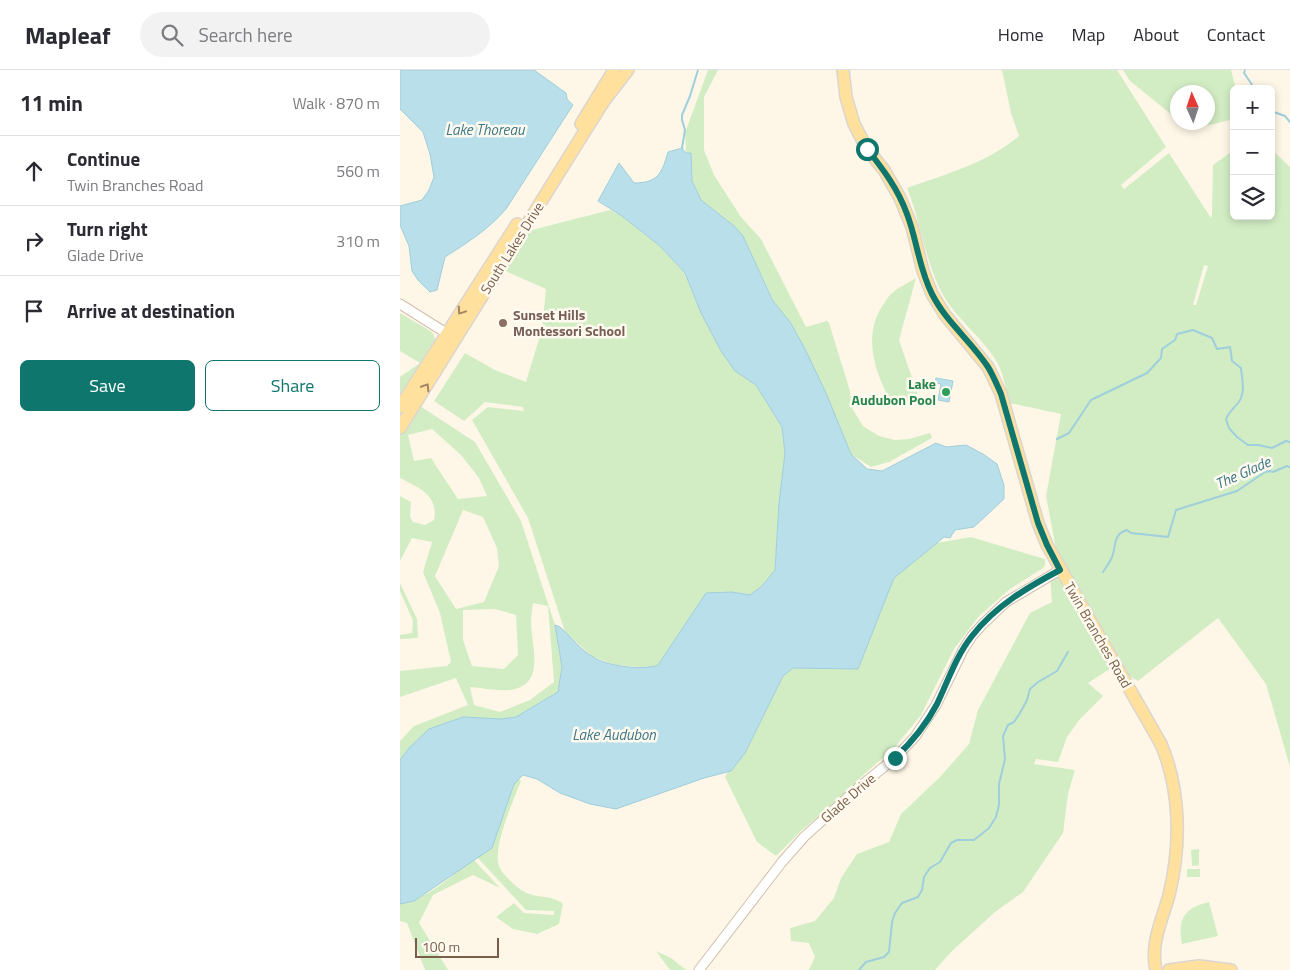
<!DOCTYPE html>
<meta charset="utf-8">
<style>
:root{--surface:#fff;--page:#f2f2f3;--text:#2b2b33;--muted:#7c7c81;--line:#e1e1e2;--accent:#0f766e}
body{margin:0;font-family:"Titillium Web",sans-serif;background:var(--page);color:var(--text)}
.controls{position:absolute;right:15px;top:15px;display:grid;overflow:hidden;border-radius:8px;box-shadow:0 2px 8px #0003}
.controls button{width:45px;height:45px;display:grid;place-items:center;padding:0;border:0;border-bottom:1px solid var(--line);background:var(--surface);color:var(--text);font:25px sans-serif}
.compass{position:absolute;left:770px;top:15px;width:45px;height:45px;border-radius:50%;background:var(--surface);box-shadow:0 2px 8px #0003;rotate:357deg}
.scale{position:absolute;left:15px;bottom:12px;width:84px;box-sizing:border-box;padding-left:5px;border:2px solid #7a5e49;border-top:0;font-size:14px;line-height:18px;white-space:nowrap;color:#7a5e49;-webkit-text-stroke:4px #fffaef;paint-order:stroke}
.stop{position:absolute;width:15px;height:15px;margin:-11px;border:4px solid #0f766e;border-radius:50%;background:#fff}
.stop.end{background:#0f766e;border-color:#fff;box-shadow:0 1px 5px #0008}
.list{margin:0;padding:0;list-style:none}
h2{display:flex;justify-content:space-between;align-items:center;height:65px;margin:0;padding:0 20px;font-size:21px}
h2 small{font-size:16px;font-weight:400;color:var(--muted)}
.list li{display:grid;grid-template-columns:32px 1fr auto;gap:15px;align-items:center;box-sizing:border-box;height:70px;padding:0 20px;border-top:1px solid var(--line)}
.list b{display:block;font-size:19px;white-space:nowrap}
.list p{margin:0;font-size:16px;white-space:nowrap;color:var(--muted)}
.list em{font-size:16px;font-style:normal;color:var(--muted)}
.actions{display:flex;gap:10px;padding:15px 20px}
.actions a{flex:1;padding:11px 0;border:1px solid var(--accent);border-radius:8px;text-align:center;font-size:18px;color:var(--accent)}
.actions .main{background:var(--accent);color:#fff}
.icon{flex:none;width:28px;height:28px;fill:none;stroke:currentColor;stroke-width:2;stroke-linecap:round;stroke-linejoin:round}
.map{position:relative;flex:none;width:890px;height:900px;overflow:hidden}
header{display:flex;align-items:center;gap:30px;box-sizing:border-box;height:70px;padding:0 25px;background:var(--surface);border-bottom:1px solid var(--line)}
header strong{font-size:24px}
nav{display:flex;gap:28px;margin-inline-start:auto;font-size:18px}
.search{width:350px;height:45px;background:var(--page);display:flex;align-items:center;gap:12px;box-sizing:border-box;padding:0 18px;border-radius:28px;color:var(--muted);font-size:19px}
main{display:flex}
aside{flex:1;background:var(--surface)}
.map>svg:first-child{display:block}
</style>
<header>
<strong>Mapleaf</strong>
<div class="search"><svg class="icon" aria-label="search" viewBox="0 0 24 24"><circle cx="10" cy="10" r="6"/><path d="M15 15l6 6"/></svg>Search here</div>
<nav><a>Home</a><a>Map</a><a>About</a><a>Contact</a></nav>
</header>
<main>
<aside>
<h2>11 min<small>Walk · 870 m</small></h2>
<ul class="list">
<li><svg class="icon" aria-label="ahead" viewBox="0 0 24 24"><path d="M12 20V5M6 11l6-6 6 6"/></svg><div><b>Continue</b><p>Twin Branches Road</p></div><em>560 m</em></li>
<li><svg class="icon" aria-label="right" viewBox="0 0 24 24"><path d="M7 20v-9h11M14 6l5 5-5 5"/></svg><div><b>Turn right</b><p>Glade Drive</p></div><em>310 m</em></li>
<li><svg class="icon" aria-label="arrive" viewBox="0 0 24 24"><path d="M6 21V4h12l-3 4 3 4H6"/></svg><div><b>Arrive at destination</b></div></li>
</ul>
<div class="actions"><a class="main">Save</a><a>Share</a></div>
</aside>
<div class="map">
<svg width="890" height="900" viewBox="0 0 890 900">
<rect width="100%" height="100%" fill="#fef7e7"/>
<g fill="#d2edc4" fill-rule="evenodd">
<path d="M308 0H318L304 27V80L314 105 341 147 361 169 406 257 427 251 429 253 450 321 452 338 463 356 479 366 495 370 509 369 530 363 532 368 489 392 471 397 451 384 426 323 405 279 390 252 377 238 343 166 334 156 301 130 292 111 291 83H286L285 63Z"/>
<path d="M602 0H717L766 77 721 115 724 119 769 83 811 148 812 145 813 95 834 80V146H871V79L890 97V697L866 614 818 548 738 611 713 597 688 613 703 626 680 649 667 667 658 692 636 689 634 694 675 700 668 724 663 763 623 822 595 842 551 882 535 900H409L415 887 409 873 391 871 390 858 415 851 434 828 441 808 457 784 489 772 501 744 540 707 569 674 578 640 630 543 652 532 650 505 660 500 646 426 661 344 610 333C606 321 604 307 599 296 585 268 553 248 539 217 524 185 520 150 507 118 547 104 587 93 619 66L611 43ZM804 195 808 196 796 235H793Z"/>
<path d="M723 0H831L836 19H834V49L810 55 784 54 782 53 808 52V22H778L777 49 730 11Z"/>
<path d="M210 140 222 146 260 176 285 204 301 243 335 301 356 315 382 357 385 383 379 433 375 500 362 516 350 525 332 522 306 523 258 595 251 598 215 595 193 587 165 562 128 448 72 350 88 337 124 341 123 337 85 332 64 351 34 331 65 283 95 300 126 312 142 259 146 219 103 200 128 161Z"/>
<path d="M516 208 499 270 520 331 507 332 489 328C474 300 463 263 483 235 486 231 488 226 492 223 499 217 508 213 516 208Z"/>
<path d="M0 243 32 262 35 268 34 271 0 325V307L20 293 0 281Z"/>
<path d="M20 336 75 372 121 451 155 555 162 597 158 622 116 647 101 649 63 647 29 659 9 679 0 690V671L14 656 68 635 56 608 0 627V601L47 596 51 592 40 543 23 502 32 472 12 468 0 491V426L11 432 10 446 13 452 25 455 34 450C39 425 19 418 0 408V365ZM32 359 61 385 79 408 87 426 58 429 31 388 14 391 8 365ZM63 440 83 447 97 478 99 496 84 532 56 539 35 506ZM133 533 148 536 154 612 130 630 100 642 74 635 70 617C82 618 96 621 109 620 146 616 132 578 131 553 131 546 132 540 133 533ZM95 539 116 545 118 585 104 599 72 596 63 570V540Z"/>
<path d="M571 467 645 489V495L643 498 610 519 579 546 554 579 521 645 495 677 461 707 445 724 402 760 376 786 357 772 325 707 328 702 331 701 345 683 383 606 393 598 458 599 494 508 537 473Z"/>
<path d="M0 513 17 549 18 568 0 569V565L12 563 13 551 0 521Z"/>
<path d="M114 705 121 711C114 729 92 778 99 796 101 803 117 818 123 821 135 829 152 824 163 834L159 854 137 864 113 859 96 847 114 833 124 843 154 845V841L126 840 76 786Z"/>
<path d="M799 779V795L792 796 791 780Z"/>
<path d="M73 789 100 818 73 805 33 825 19 853 48 900H25L7 853 0 851V834C30 827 49 808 73 789Z"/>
<rect x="787" y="799" width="13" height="8"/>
<path d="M809 832 818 866 782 874C777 849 784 838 809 832Z"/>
<path d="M256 881 271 888 286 900H270Z"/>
</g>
<g fill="#b9dfea" stroke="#9fcedc">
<path d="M0 0H134L166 23 167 29 173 35 106 139C89 159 67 173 45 187L37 220 30 222 18 210 12 201 9 176 0 155V136L22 130 29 120 34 107 30 84 23 62 0 39Z"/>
<path d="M282 78 286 83H291L292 111 301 130 334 156 343 166 373 231 390 252 405 279 426 323 451 384 467 399 482 401 536 373 546 377 566 375 583 384 597 394 604 415V429L574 457 555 460 550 468 544 467 537 473 494 508 458 599 393 598 383 606 345 683 331 701 304 708 216 739 190 734 160 723 137 709 123 705 114 714 92 778 14 831 0 834V690L9 678 29 659 63 647 101 649 116 647 158 622 162 597 155 555 160 557C171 567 181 580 193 587 206 596 244 601 258 595L306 523 332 522 350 525 362 516 375 500 379 433 385 383 382 357 356 315 335 301 321 281 301 243 285 203 260 176 222 146 198 131 219 93 234 113C258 113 262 103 268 82Z"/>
<path d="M536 308 553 311 549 332 538 330 541 314 535 313Z"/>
</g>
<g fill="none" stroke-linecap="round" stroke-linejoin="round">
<g stroke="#9fcedc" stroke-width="2">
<path d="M845 0 844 3 855 19"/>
<path d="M871 41 885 46 890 52"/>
<path d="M282 78 285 60 282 50V45L290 26 298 0"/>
<path d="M657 369 669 363 691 330 747 303 761 288 762 279 775 270 777 264 793 260 812 268 817 279 830 277 832 291 841 298C842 310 846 323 838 333 833 339 829 342 826 349L829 358 837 367 848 375H858L872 378 886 371 890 372"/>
<path d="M703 502C706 497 712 490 713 484 716 473 714 464 727 460L731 463 768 467 776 440 837 421 865 402 870 401 873 402 887 396 890 397"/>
<path d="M459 900 466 892 484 887 489 882 492 852 495 843 502 833 518 827 522 820 524 807 530 798 540 792 551 773 557 770H574L589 758 596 747 599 735V714L605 689 603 666 608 655 614 652 620 643 627 630 630 619 638 612 657 601 668 582"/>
</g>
<g stroke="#d1bfab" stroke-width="11">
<g id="minor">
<path d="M0 234 51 266"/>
<path d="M299 900 382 792 404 767 458 718 495 688 515 667 536 635 563 580 572 566 583 554 606 532 660 500"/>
</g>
</g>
<g stroke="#dcd5d0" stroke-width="14">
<g id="major">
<path d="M443 0 446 27 454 54 467 79 484 100 500 128 512 157 523 201 532 224 545 245 588 297 601 324 638 453 647 475 761 674C781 721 781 776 769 825 762 851 750 873 756 900"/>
<path d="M181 54 214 0"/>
<path d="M0 337 117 154"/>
<path d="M0 358 185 61 204 31 228 0"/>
<path d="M769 900 799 896 831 900"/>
</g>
</g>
<use href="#minor" stroke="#fff" stroke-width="9"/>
<use href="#major" stroke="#ffe19d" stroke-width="11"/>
</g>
<defs><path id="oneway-chevron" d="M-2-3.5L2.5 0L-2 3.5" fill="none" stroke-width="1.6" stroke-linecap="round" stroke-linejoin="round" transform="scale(1.25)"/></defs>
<g stroke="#a28562">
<use href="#oneway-chevron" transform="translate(61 241) rotate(124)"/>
<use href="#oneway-chevron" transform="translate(26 317) rotate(-58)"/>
</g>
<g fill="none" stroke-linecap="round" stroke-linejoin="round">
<path stroke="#0f766e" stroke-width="6" d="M467 79C483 99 498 119 507 144 517 170 519 199 532 224 546 252 571 271 588 297 593 305 597 315 601 324L638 453 647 475 660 500C628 517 595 536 572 566 556 586 548 611 537 634 526 655 512 672 495 688"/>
</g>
<circle fill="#8d6e63" stroke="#fffaef" stroke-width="2" cx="103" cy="253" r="5"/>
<circle fill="#2e9e5b" stroke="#fffaef" stroke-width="2" cx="546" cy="322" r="5"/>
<g text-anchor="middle" stroke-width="5" stroke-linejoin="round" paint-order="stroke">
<g font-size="14" fill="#7a5e49" stroke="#fffaef">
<text transform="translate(112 178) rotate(-58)" y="5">South Lakes Drive</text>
<text transform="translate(698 565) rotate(60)" y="5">Twin Branches Road</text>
<text transform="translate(448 728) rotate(-41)" y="5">Glade Drive</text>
</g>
<g font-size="14" font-weight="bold" fill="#785e54" stroke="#fffaef" text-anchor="start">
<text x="113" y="250">Sunset Hills<tspan x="113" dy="16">Montessori School</tspan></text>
</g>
<g font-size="14" font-weight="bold" fill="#27864d" stroke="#fffaef" text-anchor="end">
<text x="536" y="319">Lake<tspan x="536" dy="16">Audubon Pool</tspan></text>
</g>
<g font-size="15" font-style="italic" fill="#3d7788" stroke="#fffaef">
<text x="85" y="65">Lake Thoreau</text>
<text transform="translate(843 403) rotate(-24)" y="5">The Glade</text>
<text x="214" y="670">Lake Audubon</text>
</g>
</g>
</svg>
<div class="controls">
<button>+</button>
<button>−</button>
<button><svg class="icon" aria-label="layers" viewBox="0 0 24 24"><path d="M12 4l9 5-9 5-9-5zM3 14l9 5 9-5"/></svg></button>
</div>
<svg class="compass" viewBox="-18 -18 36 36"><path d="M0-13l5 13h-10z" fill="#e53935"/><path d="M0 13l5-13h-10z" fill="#7c7c81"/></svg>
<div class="scale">100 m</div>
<div class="stop" style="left:467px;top:79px"></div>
<div class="stop end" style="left:495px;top:688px"></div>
</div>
</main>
